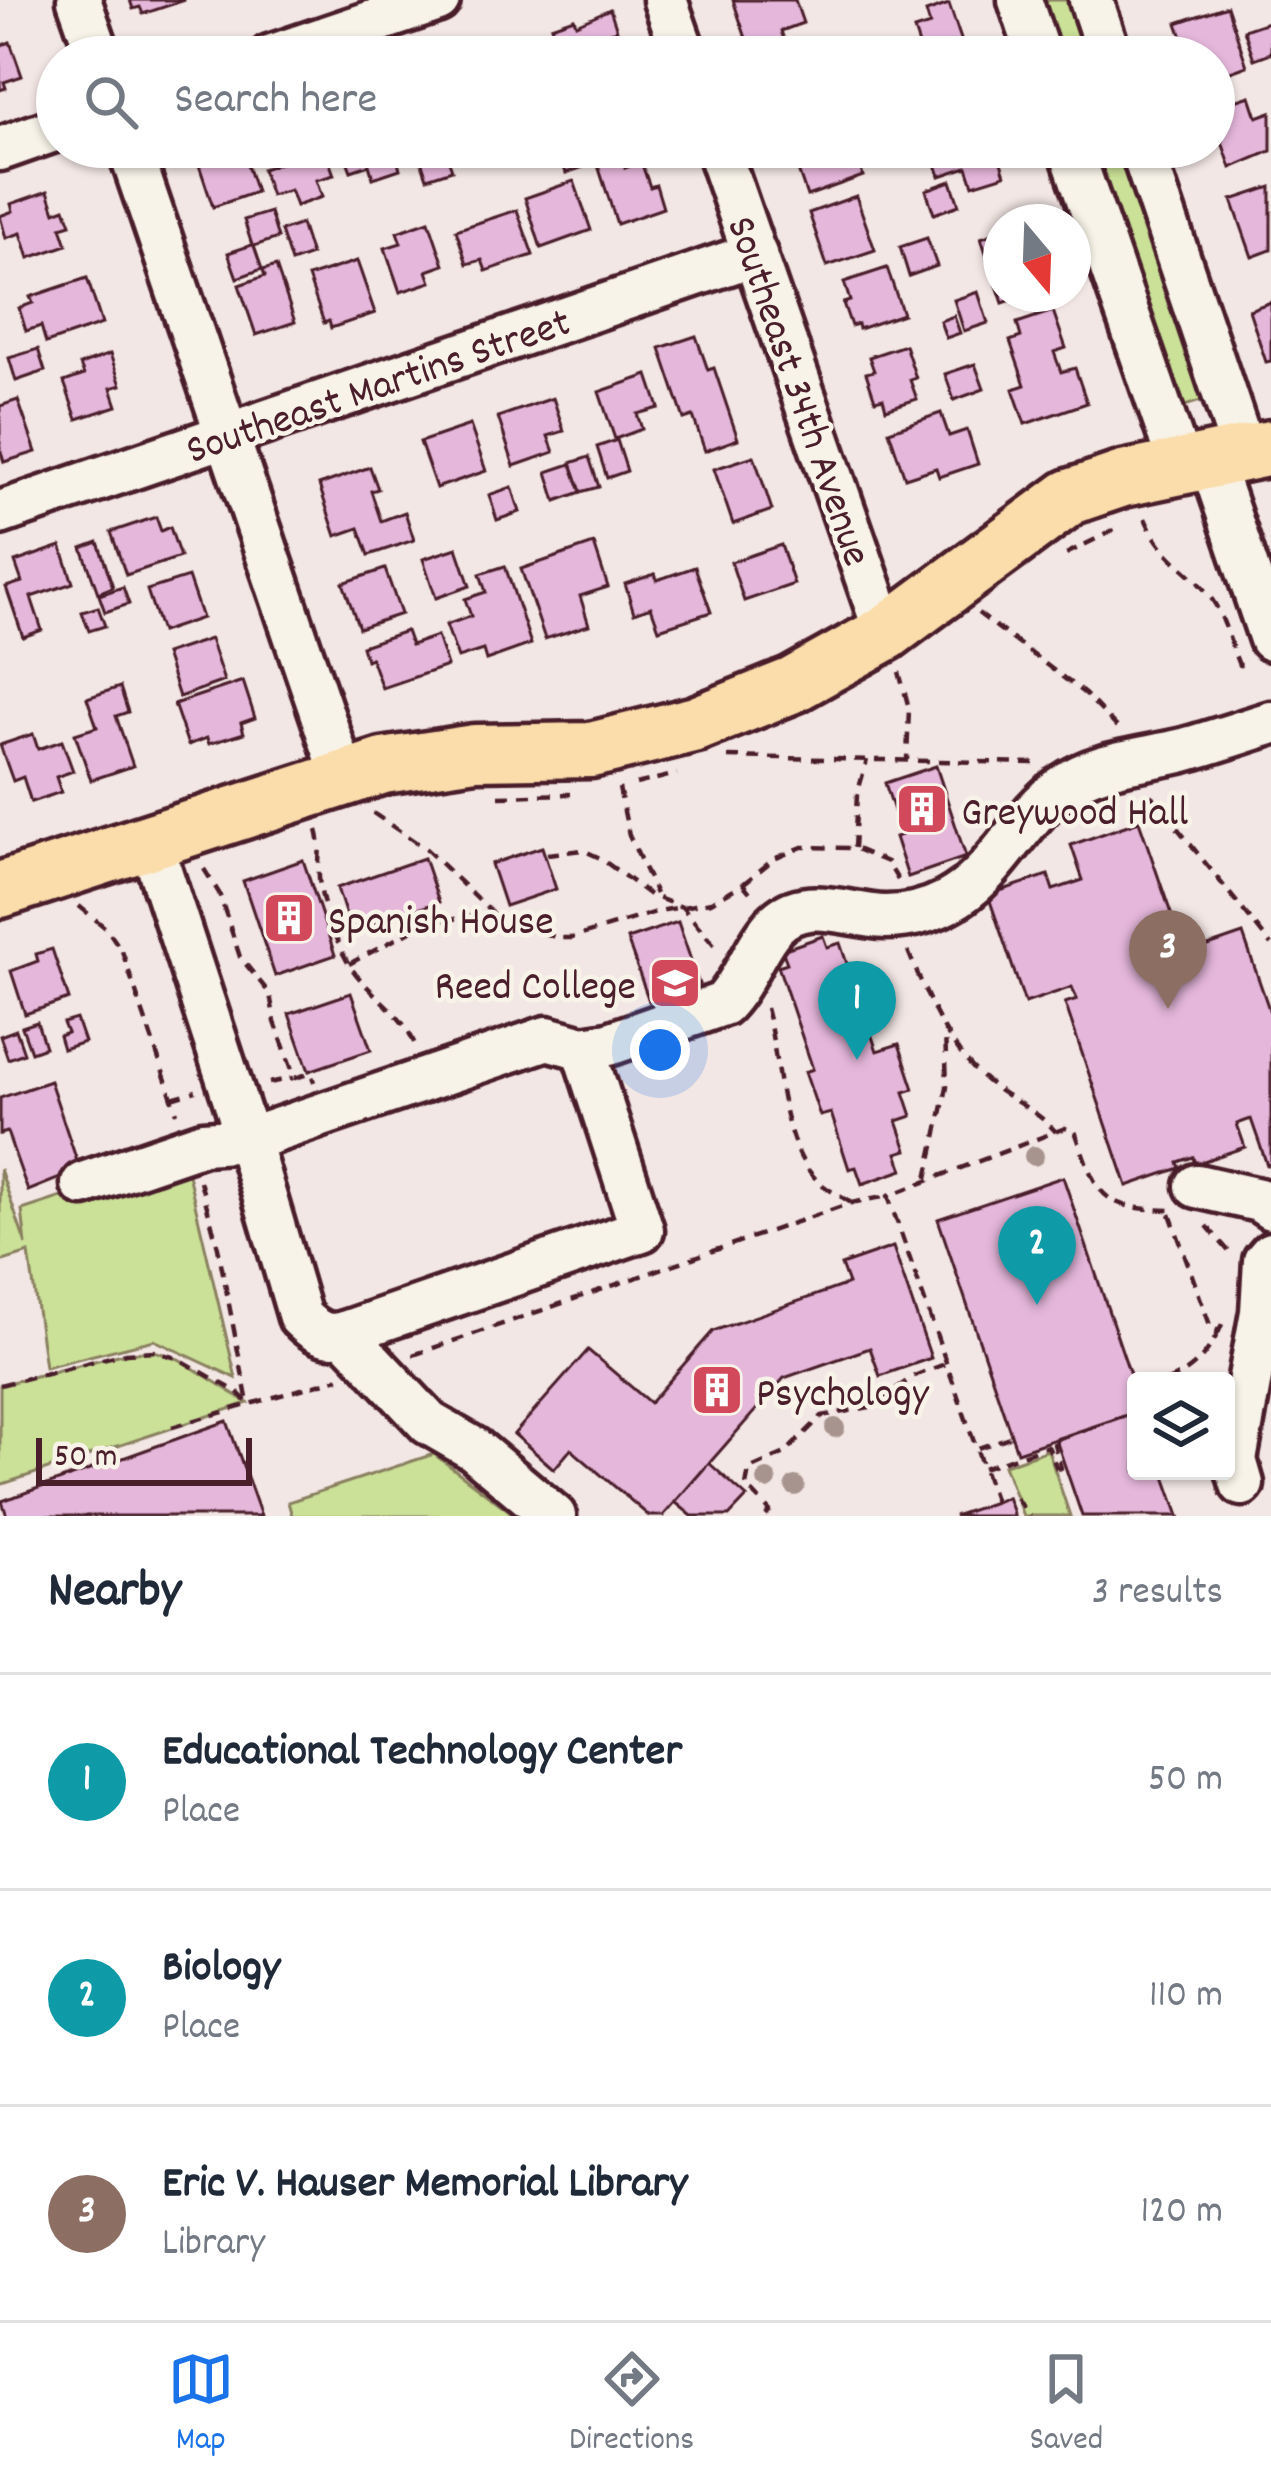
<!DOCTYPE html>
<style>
:root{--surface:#fff;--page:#f6f6f7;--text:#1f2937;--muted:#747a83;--line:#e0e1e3;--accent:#1a73e8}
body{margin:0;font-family:Dekko,sans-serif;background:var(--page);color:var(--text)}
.controls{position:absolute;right:36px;bottom:36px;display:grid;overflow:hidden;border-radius:12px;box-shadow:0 3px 9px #0004}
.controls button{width:108px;height:108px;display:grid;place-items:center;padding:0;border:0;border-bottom:3px solid var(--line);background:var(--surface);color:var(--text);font:60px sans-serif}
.compass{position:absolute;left:983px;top:204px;width:108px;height:108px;border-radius:50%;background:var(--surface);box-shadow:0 3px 9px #0004;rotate:161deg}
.scale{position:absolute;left:36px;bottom:30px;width:216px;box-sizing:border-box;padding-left:12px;border:6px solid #4a1f2b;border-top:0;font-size:33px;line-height:42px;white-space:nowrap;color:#4a1f2b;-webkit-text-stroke:9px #f7f3e8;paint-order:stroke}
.you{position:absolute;left:660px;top:1050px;width:42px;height:42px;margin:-30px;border:9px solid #fff;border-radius:50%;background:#1a73e8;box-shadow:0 0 0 18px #1a73e833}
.badge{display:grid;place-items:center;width:78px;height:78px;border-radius:50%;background:var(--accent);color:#fff;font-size:39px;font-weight:700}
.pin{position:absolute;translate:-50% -99px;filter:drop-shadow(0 3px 6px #0008)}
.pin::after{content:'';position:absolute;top:63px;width:42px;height:36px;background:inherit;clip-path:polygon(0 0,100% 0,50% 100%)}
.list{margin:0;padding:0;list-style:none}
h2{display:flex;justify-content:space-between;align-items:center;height:156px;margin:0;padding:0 48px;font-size:51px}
h2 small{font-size:39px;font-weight:400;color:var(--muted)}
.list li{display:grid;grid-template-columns:78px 1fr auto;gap:36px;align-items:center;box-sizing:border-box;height:216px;padding:0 48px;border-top:3px solid var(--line)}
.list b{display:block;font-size:45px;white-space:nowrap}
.list p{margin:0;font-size:39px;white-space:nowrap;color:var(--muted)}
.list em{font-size:39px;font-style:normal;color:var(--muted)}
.icon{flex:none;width:66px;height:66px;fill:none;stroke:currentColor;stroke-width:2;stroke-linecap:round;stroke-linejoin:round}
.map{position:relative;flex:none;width:1271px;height:1516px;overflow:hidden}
.search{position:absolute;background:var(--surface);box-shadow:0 3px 9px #0004;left:36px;right:36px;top:36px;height:132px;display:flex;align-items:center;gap:30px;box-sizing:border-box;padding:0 42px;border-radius:66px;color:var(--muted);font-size:45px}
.sheet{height:804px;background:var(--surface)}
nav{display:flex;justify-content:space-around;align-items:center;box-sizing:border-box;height:168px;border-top:3px solid var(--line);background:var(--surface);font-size:33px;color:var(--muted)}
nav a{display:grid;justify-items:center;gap:6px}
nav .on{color:var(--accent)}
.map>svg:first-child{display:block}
</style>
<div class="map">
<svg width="1271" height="1516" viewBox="0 0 1271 1516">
<rect width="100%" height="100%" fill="#f3e7e5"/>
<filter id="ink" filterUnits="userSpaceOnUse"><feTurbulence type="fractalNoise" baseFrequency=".00833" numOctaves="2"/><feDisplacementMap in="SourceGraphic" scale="24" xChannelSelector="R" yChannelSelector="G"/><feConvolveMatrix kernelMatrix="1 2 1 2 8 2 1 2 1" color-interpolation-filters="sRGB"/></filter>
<g filter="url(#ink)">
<g fill="#cae197" stroke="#8a8061" stroke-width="3">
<path d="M1035 0H1077L1096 57H1055Z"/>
<path d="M1086 147H1128L1204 400 1185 406 1177 402Z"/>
<path d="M184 1157 236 1378 154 1340 45 1367 29 1253 0 1262V1169L26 1245 22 1210Z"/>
<path d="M154 1351 179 1359 248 1403 0 1485V1385L126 1353Z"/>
<path d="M1048 1450 1070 1516H1023L1004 1465Z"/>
<path d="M434 1454 516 1516H292L288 1502Z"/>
</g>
<g fill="#e5b7db" stroke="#4a1f2b" stroke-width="3">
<path d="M130 0H185L143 14 140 7 133 9Z"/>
<path d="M733 0H795L803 23 781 31 785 42 751 53Z"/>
<path d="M949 4 967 57H923L914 30 930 25 926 12Z"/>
<path d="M1227 6 1247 66 1214 78V57H1189L1177 23Z"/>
<path d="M610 9 617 30 603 34 610 57H562L551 26 574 18 576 24Z"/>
<path d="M1271 21V53L1254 59 1244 30Z"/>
<path d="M505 39 510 52 541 41 546 57H487L483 46Z"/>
<path d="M10 42 22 76 4 82 6 88 0 90V46Z"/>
<path d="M1234 95 1235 101 1250 96 1257 117 1271 112V151L1231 168 1214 119V102Z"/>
<path d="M230 147H241L256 192 213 207 197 159Z"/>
<path d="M275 147H324L334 175 316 180 322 197 296 206 290 190 271 196 262 169 280 163Z"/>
<path d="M342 147H417V148L396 155 400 169 373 178 369 165 351 171Z"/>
<path d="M434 147H444L452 170 427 178 418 152Z"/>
<path d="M557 147H586L592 164 566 173Z"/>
<path d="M592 147H618L625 168 641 162 650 187 656 185 663 208 617 224Z"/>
<path d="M790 147H853L863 176 807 196Z"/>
<path d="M930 147H996L1005 175 973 185 967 167 940 176Z"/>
<path d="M574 181 591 230 541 248 525 198Z"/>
<path d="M951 181 959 205 934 214 926 190Z"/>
<path d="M1271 187V250L1252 257 1232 200Z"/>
<path d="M48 191 55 212 65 208 71 224 61 227 67 245 29 258 21 233 6 238 0 216 13 211 11 204Z"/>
<path d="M856 196 875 250 827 266 809 213Z"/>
<path d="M517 210 533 255 486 271 482 260 467 264 456 230Z"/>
<path d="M270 212 278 238 254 246 262 269 237 278 228 253 252 245 244 220Z"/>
<path d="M429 221 444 265 427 271 431 282 400 292 385 248 401 243 397 232Z"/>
<path d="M301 224 311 255 291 262 281 231Z"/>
<path d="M1001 231V294H1029L1003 303 981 238Z"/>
<path d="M927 238 937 266 909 276 900 247Z"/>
<path d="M357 261 375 313 331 328 329 321 324 323 308 277Z"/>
<path d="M276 266 295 322 256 335 239 285 265 276 263 270Z"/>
<path d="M887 268 903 314 859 329 858 324 851 326 843 303 850 301 844 282Z"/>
<path d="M87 278 102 324 46 343 41 326 26 331 19 308 33 303 30 297Z"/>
<path d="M978 292 988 323 964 331 954 300Z"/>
<path d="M1271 302V361L1266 362 1249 310Z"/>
<path d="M1053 311 1066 348 1054 352 1061 372 1075 368 1087 403 1025 424 1013 389 1025 385 1010 341 1021 337 1017 323Z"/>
<path d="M954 316 960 333 946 338 940 321Z"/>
<path d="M696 336 708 370 714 368 738 439 705 451 693 416 684 419 660 348Z"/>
<path d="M905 345 916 378 910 380 917 399 886 409 883 398 875 400 866 373 874 371 869 357Z"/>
<path d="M38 349 45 371 16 381 9 358Z"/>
<path d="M110 354 121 385 111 388 117 406 77 419 64 382 84 375 80 365Z"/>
<path d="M975 364 984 389 954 400 945 374Z"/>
<path d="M648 375 659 408 637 414 642 429 615 439 599 392Z"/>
<path d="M553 398 564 431 548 436 554 452 514 466 498 417Z"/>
<path d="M18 400 36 452 4 462 0 449V406Z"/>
<path d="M941 413 949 436 967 430 978 464 939 477 936 468 905 478 889 431Z"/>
<path d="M470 425 486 471 436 488 420 442Z"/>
<path d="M617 440 627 471 607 478 597 447Z"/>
<path d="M754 456 772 510 733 524 714 469Z"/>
<path d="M589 457 599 487 581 492 571 463Z"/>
<path d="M571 464 581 492 556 501 547 472Z"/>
<path d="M370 467 378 489 371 491 381 521 405 512 414 540 369 555 359 528 336 536 319 485Z"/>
<path d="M512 487 520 512 497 520 489 495Z"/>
<path d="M156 517 161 531 170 527 180 557 126 575 111 532Z"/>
<path d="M98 542 113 587 98 593 82 548Z"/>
<path d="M594 544 608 587 580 596 589 625 545 639 521 569Z"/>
<path d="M781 545 794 584 744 601 731 562Z"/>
<path d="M61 546 73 583 31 597 42 630 23 637 6 587 22 582 15 562Z"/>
<path d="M457 548 470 586 436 598 423 559Z"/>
<path d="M505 566 531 644 486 660 483 650 458 658 446 625 471 616 465 599 486 592 480 574Z"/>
<path d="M695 567 711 612 659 629 651 607 634 613 625 584 655 574 657 580Z"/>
<path d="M385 569 401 614 359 628 343 583Z"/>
<path d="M188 577 202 618 161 632 147 590Z"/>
<path d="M123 587 129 604 105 612 99 595Z"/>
<path d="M98 607 105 626 89 631 82 612Z"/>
<path d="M406 631 411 645 437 636 447 666 382 688 371 658 366 660 362 646Z"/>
<path d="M210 639 224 681 179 697 165 654Z"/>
<path d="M243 681 255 718 241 723 244 733 209 744 207 738 188 745 174 704Z"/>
<path d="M120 687 128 712 116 716 133 766 91 780 75 734 97 727 87 698Z"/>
<path d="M33 734 38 749 62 741 73 771 56 777 61 792 31 802 23 777 13 781 0 745Z"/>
<path d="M936 766 966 857 908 877 895 837 902 835 885 783Z"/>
<path d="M1139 821 1185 954 1243 934 1271 1015V1164L1267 1165 1251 1119 1237 1124 1245 1147 1195 1164 1193 1157 1178 1162 1180 1168 1127 1186 1065 1003 1077 999 1072 987 1025 1003 988 895 1048 875 1053 890 1083 880 1071 845Z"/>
<path d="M542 847 556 889 505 906 491 864Z"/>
<path d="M424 858 439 902 351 931 337 888Z"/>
<path d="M303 860 335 955 275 976 243 881Z"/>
<path d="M678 922 699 984 649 1001 627 939Z"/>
<path d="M823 936 827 947 840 943 877 1051 899 1044 914 1089 904 1092 912 1116 897 1121 907 1150 897 1153 903 1170 862 1184 856 1167 849 1169 831 1113 820 1116 805 1072 813 1069 778 966 787 963 782 950Z"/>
<path d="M52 949 69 999 25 1014 11 971 38 961 36 954Z"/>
<path d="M351 993 371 1050 309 1071 289 1014Z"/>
<path d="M76 1019 84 1042 63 1049 59 1036 67 1033 63 1023Z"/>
<path d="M37 1022 45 1047 31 1052 22 1027Z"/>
<path d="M16 1030 24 1053 8 1059 0 1036Z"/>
<path d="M50 1081 80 1170 28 1191 7 1132 0 1134V1098Z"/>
<path d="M1063 1177 1136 1392V1412L1017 1452 938 1219Z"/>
<path d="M893 1247 931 1358 880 1376 870 1348 784 1378 663 1516H649L571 1449 554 1469 514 1434 588 1350 650 1403 713 1331 848 1284 841 1265Z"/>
<path d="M1136 1412V1471H1163L1179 1516H1082L1056 1440Z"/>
<path d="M227 1421 261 1516H7L2 1501Z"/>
<path d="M709 1463 747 1497 729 1516H692L675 1502Z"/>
<path d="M1007 1497 1014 1516H954L995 1502Z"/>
</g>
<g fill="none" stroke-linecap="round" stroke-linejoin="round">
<g stroke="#4a1f2b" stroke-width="51">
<g id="minor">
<path d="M79 0 99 57"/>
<path d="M665 0 685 57"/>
<path d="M1020 0 1039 57"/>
<path d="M1091 0 1110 57"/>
<path d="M270 57 438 0"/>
<path d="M129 147 343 776"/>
<path d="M717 147 886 633"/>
<path d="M1070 147 1180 465"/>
<path d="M1141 147 1244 453"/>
<path d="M0 149 57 129"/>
<path d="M1210 459 1271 639"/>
<path d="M0 513 755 254"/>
<path d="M150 840 248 1140 300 1317C313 1330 326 1339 344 1333L429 1423 474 1449 554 1516"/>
<path d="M83 1184 203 1143 248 1140 547 1038 583 1048 609 1044 723 1004C745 981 753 950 773 927 802 893 848 916 885 917 907 917 928 912 947 902 997 876 1017 820 1062 787 1097 762 1143 760 1184 750 1213 742 1242 732 1271 723"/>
<path d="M1197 1186 1259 1200 1271 1208"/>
<path d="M344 1333 642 1230 583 1048"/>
<path d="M1242 1484 1235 1460 1262 1312 1265 1261 1271 1254"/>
</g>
</g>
<g stroke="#4a1f2b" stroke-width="63">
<path id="major" d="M0 890 383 766 475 752 591 750 696 724 793 685 886 633 1070 497 1123 479 1271 448"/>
</g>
<g stroke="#4a1f2b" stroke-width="4.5" stroke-dasharray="12 9" stroke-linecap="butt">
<path d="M1145 518C1163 561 1190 567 1213 601 1225 619 1230 644 1239 665H1248"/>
<path d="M1066 554 1120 527"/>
<path d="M978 613 1085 694 1117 727"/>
<path d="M899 672 909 708 907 760"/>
<path d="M728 757 1034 763"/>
<path d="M636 784 677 774"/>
<path d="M619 788 629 835 656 894"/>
<path d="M1151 795 1271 945"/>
<path d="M499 796 571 794"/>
<path d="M373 813 426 849 493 914 557 938H572L659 911 711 902 743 884 753 896"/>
<path d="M317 830C322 846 318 860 319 877 320 900 334 937 345 957 362 992 401 1008 415 1045"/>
<path d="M854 848 857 795 867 760"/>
<path d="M547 854 583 850 600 858 650 895 682 907 717 948"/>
<path d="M204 869 219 893 240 957 270 994 275 1022 295 1078 311 1073 314 1082"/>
<path d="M743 884 774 859 802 847 854 848 887 862 898 880"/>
<path d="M79 906 107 929 122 951 177 1113"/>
<path d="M908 951C929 1001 949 1053 994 1087 1015 1102 1039 1112 1056 1132"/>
<path d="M349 964 420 926 488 912"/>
<path d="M766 1008C780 1058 779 1145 818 1181 827 1190 841 1196 851 1203"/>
<path d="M269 1083 293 1078"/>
<path d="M172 1098 196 1091"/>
<path d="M927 1178 947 1087 945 1031"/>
<path d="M200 1181 218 1247 248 1403"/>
<path d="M1170 1214 1211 1328 1219 1331 1222 1324"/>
<path d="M1207 1226 1231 1254"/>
<path d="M413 1355 851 1203 888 1196"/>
<path d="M1167 1381C1193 1371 1206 1356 1219 1331"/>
<path d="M0 1385 126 1353 154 1351 179 1359 237 1392 248 1403"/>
<path d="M172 1427 339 1378"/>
<path d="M978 1448 1012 1436"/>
<path d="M983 1468 1048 1446 1057 1469"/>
<path d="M1057 1469 1061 1468 1054 1444 1057 1443"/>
<path d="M1016 1498 1029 1516"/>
<path d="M995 1502 888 1196 1065 1128 1075 1131C1098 1195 1098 1209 1172 1210"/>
<path d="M766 1516 770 1511 746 1486 749 1469 785 1453 822 1416 870 1407 914 1376 945 1364"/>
</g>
<use href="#minor" stroke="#f7f3e8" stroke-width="42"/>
<use href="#major" stroke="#fbddab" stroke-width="54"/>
</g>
<g fill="#a8948e">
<circle cx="1034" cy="1156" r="10"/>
<circle cx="835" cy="1428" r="10"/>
<circle cx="767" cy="1480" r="10"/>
<circle cx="795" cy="1486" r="10"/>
</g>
</g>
<defs>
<g id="building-square" transform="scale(2.7)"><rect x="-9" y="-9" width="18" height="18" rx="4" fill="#d1495b" stroke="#f7f3e8"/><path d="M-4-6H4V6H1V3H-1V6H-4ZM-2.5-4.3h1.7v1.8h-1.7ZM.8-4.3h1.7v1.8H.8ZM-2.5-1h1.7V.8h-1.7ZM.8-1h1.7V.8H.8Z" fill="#fff"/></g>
<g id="university-square" transform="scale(2.7)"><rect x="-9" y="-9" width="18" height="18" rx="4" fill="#d1495b" stroke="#f7f3e8"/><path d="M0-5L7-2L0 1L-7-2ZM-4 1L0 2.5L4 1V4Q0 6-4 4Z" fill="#fff"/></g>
</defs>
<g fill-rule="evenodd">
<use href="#building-square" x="922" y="809"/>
<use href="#building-square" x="289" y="918"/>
<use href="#university-square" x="675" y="983"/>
<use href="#building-square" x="717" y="1390"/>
</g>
<g text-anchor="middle" stroke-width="9" stroke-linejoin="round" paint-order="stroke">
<g font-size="42" fill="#4a1f2b" stroke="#f7f3e8">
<text transform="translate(377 383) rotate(-19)" y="15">Southeast Martins Street</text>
<text transform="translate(802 390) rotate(71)" y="15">Southeast 34th Avenue</text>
</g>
<g font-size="42" fill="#4a1f2b" stroke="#f7f3e8" text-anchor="start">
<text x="961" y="824">Greywood Hall</text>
<text x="328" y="933">Spanish House</text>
<text x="636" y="998" text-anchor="end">Reed College</text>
<text x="756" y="1405">Psychology</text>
</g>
</g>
</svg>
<div class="controls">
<button><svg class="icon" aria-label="layers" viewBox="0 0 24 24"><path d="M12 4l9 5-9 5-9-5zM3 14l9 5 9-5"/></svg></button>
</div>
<svg class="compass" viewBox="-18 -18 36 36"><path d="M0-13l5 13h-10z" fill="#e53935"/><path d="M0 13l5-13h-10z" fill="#747a83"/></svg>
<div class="scale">50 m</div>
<div class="you"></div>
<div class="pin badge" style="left:857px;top:1060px;background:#0f9aa8">1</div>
<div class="pin badge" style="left:1037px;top:1305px;background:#0f9aa8">2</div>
<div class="pin badge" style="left:1168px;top:1009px;background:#8d6e63">3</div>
<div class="search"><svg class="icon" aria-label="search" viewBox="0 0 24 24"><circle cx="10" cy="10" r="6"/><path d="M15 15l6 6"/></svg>Search here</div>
</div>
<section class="sheet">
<h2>Nearby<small>3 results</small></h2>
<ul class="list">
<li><span class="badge" style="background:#0f9aa8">1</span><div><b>Educational Technology Center</b><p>Place</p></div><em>50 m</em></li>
<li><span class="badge" style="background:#0f9aa8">2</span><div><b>Biology</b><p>Place</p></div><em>110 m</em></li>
<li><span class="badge" style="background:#8d6e63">3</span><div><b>Eric V. Hauser Memorial Library</b><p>Library</p></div><em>120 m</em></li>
</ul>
</section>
<nav>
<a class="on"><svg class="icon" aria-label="map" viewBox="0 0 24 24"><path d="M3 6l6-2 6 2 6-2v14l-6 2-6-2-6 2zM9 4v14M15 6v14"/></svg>Map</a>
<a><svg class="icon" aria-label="directions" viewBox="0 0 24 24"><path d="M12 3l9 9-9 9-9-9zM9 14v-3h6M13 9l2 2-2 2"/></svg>Directions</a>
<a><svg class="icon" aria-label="saved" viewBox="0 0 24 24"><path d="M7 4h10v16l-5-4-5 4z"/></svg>Saved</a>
</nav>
